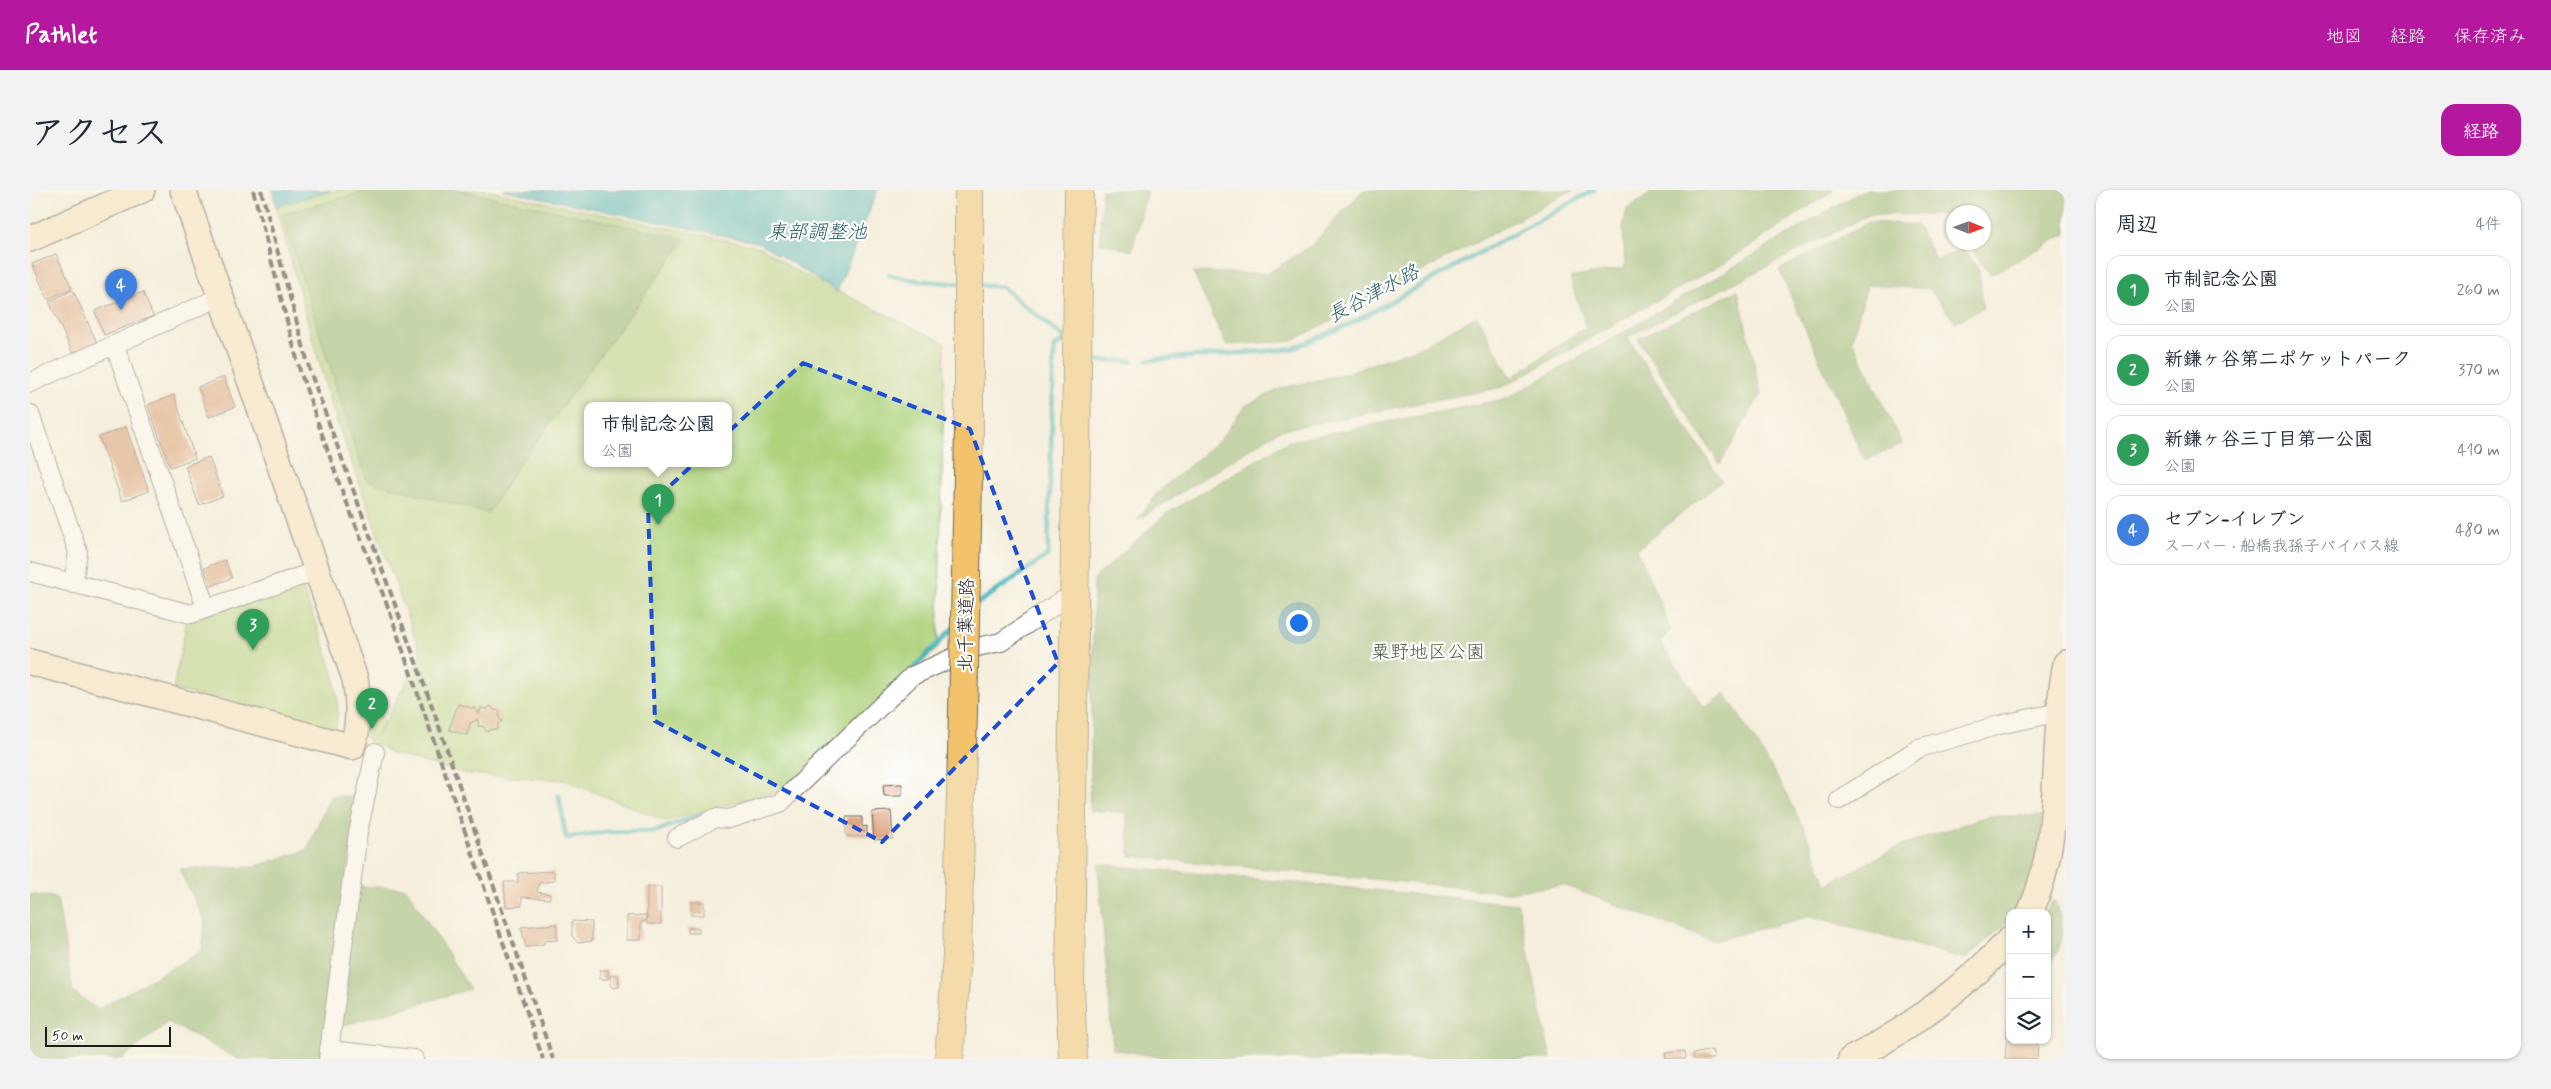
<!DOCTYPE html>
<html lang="ja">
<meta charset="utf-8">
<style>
:root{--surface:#fff;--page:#f2f2f3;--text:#1f2937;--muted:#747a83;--line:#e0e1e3;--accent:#b5179e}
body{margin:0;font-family:Mynerve,"Klee One",sans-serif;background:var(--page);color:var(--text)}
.controls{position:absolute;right:15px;bottom:15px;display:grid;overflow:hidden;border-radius:10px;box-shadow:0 1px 4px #0004}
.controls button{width:45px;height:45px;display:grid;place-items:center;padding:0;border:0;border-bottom:1px solid var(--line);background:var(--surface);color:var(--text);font:25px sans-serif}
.compass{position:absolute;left:1916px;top:15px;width:45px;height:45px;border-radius:50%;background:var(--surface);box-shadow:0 1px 4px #0004;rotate:91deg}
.scale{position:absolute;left:15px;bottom:12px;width:126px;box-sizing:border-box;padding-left:5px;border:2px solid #1c1c1c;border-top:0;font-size:14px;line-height:18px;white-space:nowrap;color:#1c1c1c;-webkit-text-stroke:4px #fff;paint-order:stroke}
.you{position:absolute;left:1268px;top:432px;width:18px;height:18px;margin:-12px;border:4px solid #fff;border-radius:50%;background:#1a73e8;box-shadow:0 0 0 8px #1a73e833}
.badge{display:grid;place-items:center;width:32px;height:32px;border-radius:50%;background:var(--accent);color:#fff;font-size:16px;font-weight:700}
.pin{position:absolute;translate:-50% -41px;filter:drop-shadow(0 1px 2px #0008)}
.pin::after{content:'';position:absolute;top:26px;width:18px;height:15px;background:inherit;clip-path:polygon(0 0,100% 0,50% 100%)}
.popup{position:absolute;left:554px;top:212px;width:148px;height:65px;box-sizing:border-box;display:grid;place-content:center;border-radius:10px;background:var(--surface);filter:drop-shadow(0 1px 4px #0005);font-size:16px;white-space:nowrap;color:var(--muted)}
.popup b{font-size:19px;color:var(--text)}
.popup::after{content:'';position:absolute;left:50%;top:100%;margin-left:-10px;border:10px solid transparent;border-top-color:var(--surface)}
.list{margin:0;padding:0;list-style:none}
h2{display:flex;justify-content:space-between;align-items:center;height:65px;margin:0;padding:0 20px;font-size:21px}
h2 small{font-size:16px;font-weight:400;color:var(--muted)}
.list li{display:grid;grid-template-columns:32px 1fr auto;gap:15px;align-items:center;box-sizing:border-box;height:70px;margin:0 10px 10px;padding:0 10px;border:1px solid var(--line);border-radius:15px}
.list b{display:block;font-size:19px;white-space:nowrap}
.list p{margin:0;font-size:16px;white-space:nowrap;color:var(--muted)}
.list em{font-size:16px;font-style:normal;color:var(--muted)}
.icon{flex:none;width:28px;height:28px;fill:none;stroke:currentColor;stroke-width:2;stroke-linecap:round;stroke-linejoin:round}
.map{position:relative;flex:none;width:2036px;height:869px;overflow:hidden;border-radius:15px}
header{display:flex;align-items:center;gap:30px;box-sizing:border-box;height:70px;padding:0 25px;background:var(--accent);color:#fff}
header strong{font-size:24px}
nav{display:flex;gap:28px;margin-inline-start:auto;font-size:18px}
.intro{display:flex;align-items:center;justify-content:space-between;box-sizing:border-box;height:120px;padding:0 30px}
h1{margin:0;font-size:35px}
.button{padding:12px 22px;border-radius:15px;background:var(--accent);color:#fff;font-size:18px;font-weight:700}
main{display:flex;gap:30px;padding:0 30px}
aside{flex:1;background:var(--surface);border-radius:15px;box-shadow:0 1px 4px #0004}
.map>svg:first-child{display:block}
</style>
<header>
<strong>Pathlet</strong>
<nav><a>地図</a><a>経路</a><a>保存済み</a></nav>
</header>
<div class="intro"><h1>アクセス</h1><a class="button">経路</a></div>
<main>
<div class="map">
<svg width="2036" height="869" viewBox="0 0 2036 869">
<rect width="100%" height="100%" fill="#fff"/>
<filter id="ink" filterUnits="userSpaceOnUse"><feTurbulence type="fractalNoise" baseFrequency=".02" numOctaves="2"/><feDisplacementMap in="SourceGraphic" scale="10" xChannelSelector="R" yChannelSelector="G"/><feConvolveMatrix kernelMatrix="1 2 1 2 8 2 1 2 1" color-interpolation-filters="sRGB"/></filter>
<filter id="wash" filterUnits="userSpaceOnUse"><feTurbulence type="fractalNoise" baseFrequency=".0096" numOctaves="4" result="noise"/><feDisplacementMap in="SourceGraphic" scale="20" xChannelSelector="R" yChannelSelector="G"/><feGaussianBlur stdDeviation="1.12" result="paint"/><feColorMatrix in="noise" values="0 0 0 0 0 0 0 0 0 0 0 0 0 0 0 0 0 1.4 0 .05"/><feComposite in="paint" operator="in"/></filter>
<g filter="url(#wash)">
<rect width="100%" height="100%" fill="#f5efdd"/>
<g fill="#afd27b" stroke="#66774c" fill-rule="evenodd">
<path d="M307 0H456L731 57 766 81 915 153 908 458 750 601 636 631 534 590 436 584 363 564 345 553 343 554 334 546 337 509 354 532 348 545 391 464 300 212 246 16ZM558 216H698V274H558Z"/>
<path d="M266 395 273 399C288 442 314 490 306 537L299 541 143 499 157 430Z"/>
</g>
<g fill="#8bb46b" stroke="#546844">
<path d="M342 0H429L656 49 486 279 458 323 338 291 331 276 252 24Z"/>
<path d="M1072 0H1117L1102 61 1070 53Z"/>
<path d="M1333 0H1543L1263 151 1196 155 1163 82 1237 84 1282 55Z"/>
<path d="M1626 0H1804L1701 69 1473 197 1250 240 1107 330 1128 302 1190 250 1215 216 1252 198 1310 185 1388 158 1447 126 1481 188 1556 137 1540 88 1595 78 1593 37 1597 19Z"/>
<path d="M1838 0H2036V44L1960 85 1938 53 1954 52V22H1924L1923 31 1919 24 1839 25 1597 147 1692 291 1607 359 1641 440 1630 452 1675 518 1695 503C1734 565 1774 625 1796 695L1869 656 1958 626H2012L2009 661 1993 719 1988 723H1980V730L1935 769 1781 726 1683 751 1533 695 1478 702 1100 666 1096 622 1060 621 1064 389 1136 324 1259 251 1476 209 1594 142 1825 5Z"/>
<path d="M1839 32 1887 35 1906 70 1933 59 1949 80 1953 118 1925 132 1900 99 1837 95 1822 150 1872 254 1835 271 1749 80Z"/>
<path d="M1708 100 1731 204 1690 274 1608 149Z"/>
<path d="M300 606H327L316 696 376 698 440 799 311 836 302 869H208L138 832 92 869H0V704L27 708 43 802 68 819 172 761 175 731 149 679 223 677 277 660Z"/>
<path d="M1068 674 1488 714 1521 869 1421 867 1400 869H1141L1083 859Z"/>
<path d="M2024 710C2036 742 2036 746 2020 775L2017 774V723H2013Z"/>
</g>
<g fill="#44b4bb" stroke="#30686c">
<path d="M242 0H301L246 16Z"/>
<path d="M473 0H848L807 102 730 53Z"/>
</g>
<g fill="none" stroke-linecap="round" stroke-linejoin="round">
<g stroke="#44b4bb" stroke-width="5">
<path d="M859 85 882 90 930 94"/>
<path d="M948 95 972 97 1038 151"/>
<path d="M1055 163 1068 171H1101"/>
<path d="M1118 170 1262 159 1322 133 1564 0"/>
<path d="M944 416 1018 365 1024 157 1036 150"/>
<path d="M885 477 924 437"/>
<path d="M529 606 536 648 575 642 626 641 684 620"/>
</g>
</g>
<g id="blocks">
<g fill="#d8966a">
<path d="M26 64 42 98 18 109 2 74Z"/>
<path d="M43 100 67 153 43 164 19 111Z"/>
<path d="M113 102 123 126 74 145 65 121Z"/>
<path d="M194 187 205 217 179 227 168 197Z"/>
<path d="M144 205 165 268 140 277 118 215Z"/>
<path d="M96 237 119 301 92 311 69 247Z"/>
<path d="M179 267 193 306 169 315 155 276Z"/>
<path d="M195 370 202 388 181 396 174 378Z"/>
<path d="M428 514 446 519 449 525 451 518 457 519 461 516 464 520 470 521 469 527 472 531 468 534 467 540 462 539 457 542 454 537 448 536V529L440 533 437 545 419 540Z"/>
<path d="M872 594V606H854L853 595Z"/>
<path d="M861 621 863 649 844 650 842 622Z"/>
<path d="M816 627H832V637L837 636V647L816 646Z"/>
<path d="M524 681V691L509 693 507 702 520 704V709L492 707V716L476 717 474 692H488V683Z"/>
<rect x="617" y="697" width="14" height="37"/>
<rect x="661" y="712" width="13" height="13"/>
<path d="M616 725V731L611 732V750H597V726Z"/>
<path d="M542 731 562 732V751L548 753 542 746Z"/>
<path d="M527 734V750L514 751V754L496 757 491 737Z"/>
<rect x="658" y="738" width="11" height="5"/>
<rect x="570" y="780" width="8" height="9"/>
<path d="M580 785H588L589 797 582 798Z"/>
<path d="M1978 827 1980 850H2008L2007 869H1975Z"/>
<path d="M1682 860 1684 869H1663V864Z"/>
<path d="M1655 861 1656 869H1636L1635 863Z"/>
</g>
</g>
</g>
<g filter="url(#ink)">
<use href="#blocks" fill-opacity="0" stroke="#686660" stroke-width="1"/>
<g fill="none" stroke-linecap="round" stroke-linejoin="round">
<g stroke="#686660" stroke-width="20">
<g id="street">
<path d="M85 156 176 418"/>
<path d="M0 193 192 106"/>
<path d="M0 224 48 362 43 394"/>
<path d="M0 382 161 424 289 380"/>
<path d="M1809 610 1889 558 1969 535 2030 522"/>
<path d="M647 648 685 628 699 629 750 613 882 486 947 457 971 452 1031 411"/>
<path d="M299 860 384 869"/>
<path d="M298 869 328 643 345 562"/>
</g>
</g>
<g stroke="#686660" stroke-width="28">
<g id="secondary">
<path d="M0 49 112 0"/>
<path d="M0 472 322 557C330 534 329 513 325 489L153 0"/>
<path d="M2000 723C2035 644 2020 556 2036 473"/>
<path d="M1821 869C1873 844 1941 792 1980 749"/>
</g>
</g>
<g stroke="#686660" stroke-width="30">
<g id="highway">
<path d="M919 869 927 766 934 480"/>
<path d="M1043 869 1040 795 1049 0"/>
</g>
</g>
<use href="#street" stroke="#fff" stroke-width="18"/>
<use href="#secondary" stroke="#fae7c3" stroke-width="25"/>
<use href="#highway" stroke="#f2c36a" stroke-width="28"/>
<g stroke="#1c1c1c" stroke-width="4" stroke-dasharray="8 4" stroke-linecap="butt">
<path d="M223 0 270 181 309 293 358 417 513 869"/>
<path d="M231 0 280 181 403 519 523 869"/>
</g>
<g stroke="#686660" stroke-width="30" stroke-linecap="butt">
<path id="highway-bridge" d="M934 480 939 238V0"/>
</g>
<use href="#highway-bridge" stroke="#f2c36a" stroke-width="28"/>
</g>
</g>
<path d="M0 0H2036V869H0ZM773 173 940 239 1028 473 852 652 625 531 618 316Z" fill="#f5efdd" fill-opacity=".55" fill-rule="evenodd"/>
<path fill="none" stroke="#1d4ed8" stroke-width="4" stroke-dasharray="10 6" stroke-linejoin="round" d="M773 173 940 239 1028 473 852 652 625 531 618 316Z"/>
<g text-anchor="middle" stroke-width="4.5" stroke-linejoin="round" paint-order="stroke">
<g font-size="19" fill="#1c1c1c" stroke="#fff">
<text transform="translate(935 435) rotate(-89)" y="7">北千葉道路</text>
</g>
<g font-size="19" fill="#4f5c3d" stroke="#fff">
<text x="1398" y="468">粟野地区公園</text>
</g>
<g font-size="20" font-style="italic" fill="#2e6064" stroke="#fff">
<text x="787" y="48">東部調整池</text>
<text transform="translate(1343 103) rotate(-28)" y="7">長谷津水路</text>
</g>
</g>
</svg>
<div class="controls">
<button>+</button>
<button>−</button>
<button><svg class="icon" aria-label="layers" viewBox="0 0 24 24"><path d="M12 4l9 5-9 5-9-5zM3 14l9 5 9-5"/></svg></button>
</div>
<svg class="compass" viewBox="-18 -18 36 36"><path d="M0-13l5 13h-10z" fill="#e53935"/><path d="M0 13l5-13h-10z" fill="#747a83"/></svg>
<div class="scale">50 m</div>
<div class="you"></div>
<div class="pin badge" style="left:628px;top:335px;background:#2e9e5b">1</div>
<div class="popup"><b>市制記念公園</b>公園</div>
<div class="pin badge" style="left:342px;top:539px;background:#2e9e5b">2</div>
<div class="pin badge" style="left:223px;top:460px;background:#2e9e5b">3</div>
<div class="pin badge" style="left:91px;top:120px;background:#3f7fe0">4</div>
</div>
<aside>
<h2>周辺<small>4件</small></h2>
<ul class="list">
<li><span class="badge" style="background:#2e9e5b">1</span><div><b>市制記念公園</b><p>公園</p></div><em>260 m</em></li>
<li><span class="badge" style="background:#2e9e5b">2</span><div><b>新鎌ヶ谷第二ポケットパーク</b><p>公園</p></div><em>370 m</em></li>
<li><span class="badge" style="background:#2e9e5b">3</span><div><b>新鎌ヶ谷三丁目第一公園</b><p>公園</p></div><em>410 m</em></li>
<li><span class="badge" style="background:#3f7fe0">4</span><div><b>セブン-イレブン</b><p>スーパー · 船橋我孫子バイパス線</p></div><em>480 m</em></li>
</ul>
</aside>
</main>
